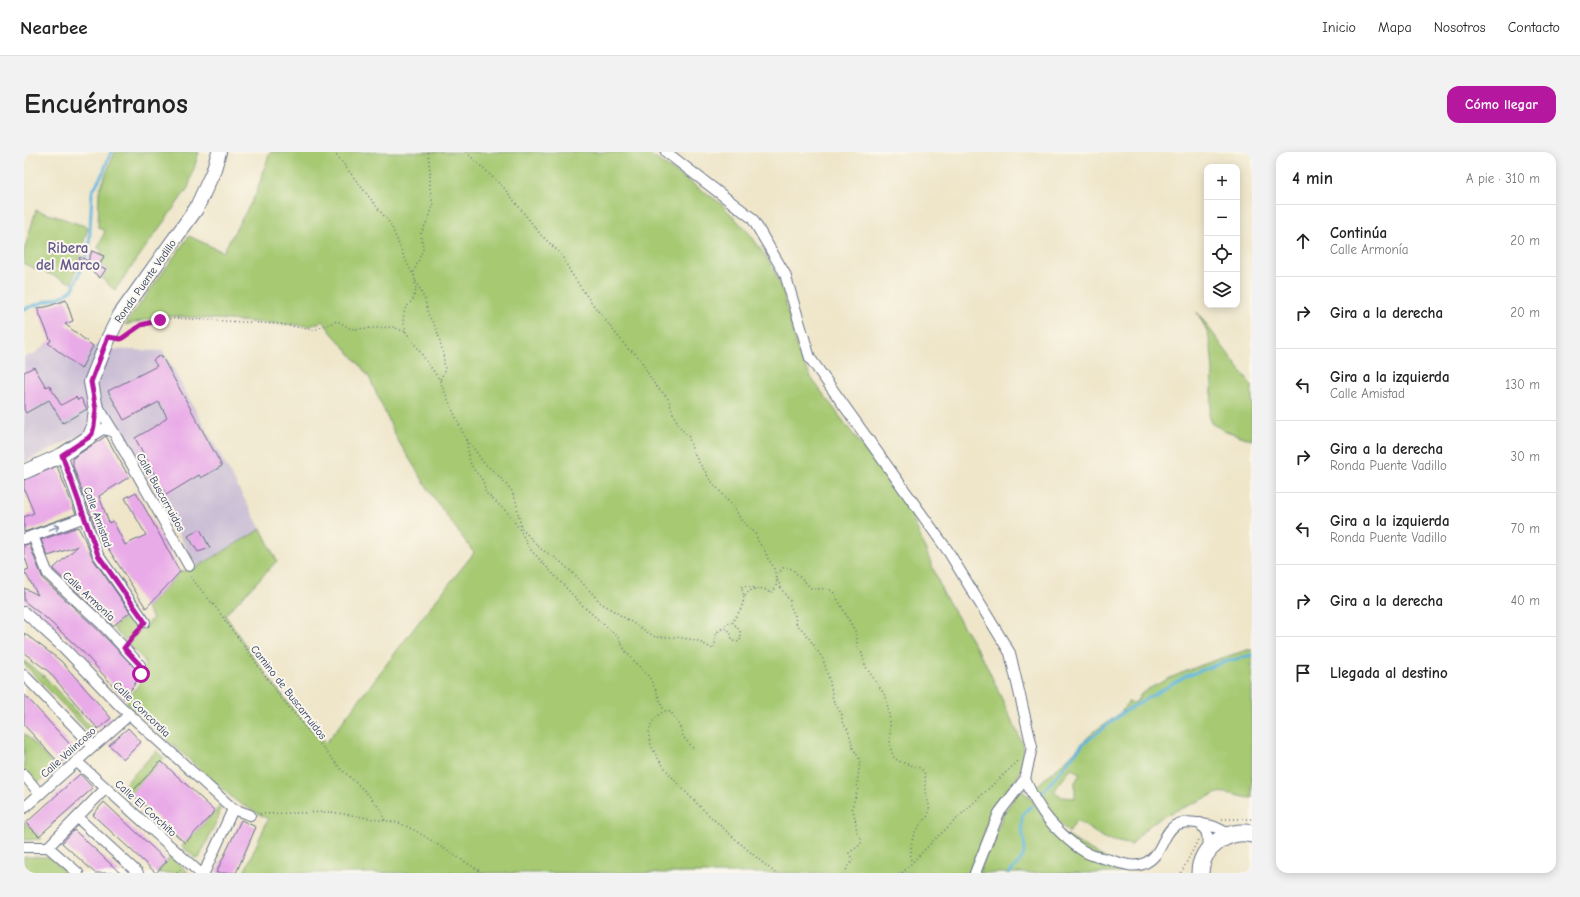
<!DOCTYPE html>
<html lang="es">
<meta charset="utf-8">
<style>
:root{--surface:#fff;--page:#f2f2f2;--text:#222;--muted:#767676;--line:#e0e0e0;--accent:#b5179e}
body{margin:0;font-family:"Comic Neue",sans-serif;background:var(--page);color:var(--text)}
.controls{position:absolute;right:12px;top:12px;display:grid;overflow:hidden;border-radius:8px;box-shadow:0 2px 10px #0003}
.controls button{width:36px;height:36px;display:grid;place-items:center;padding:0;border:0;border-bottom:1px solid var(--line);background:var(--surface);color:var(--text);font:20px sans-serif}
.stop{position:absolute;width:12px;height:12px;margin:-9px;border:3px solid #b5179e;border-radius:50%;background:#fff}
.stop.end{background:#b5179e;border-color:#fff;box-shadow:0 1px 4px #0008}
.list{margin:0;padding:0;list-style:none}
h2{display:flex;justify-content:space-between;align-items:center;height:52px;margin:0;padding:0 16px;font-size:17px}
h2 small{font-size:13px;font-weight:400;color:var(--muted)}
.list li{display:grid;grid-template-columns:26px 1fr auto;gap:12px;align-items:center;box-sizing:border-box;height:72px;padding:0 16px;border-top:1px solid var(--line)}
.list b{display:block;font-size:15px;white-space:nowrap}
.list p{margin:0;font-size:13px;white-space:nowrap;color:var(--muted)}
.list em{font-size:13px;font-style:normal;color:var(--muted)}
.icon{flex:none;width:22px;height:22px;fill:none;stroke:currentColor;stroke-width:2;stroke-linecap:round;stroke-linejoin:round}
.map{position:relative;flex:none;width:1228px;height:721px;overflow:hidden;border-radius:12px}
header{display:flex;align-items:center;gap:24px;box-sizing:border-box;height:56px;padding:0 20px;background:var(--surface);border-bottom:1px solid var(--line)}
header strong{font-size:19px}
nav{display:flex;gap:22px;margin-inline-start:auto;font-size:14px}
.intro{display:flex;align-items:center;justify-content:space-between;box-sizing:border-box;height:96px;padding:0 24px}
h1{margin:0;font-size:28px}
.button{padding:10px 18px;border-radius:12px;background:var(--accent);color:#fff;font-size:14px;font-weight:700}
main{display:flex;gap:24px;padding:0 24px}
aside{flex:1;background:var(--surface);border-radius:12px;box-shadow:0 2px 10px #0003}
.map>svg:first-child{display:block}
</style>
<header>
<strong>Nearbee</strong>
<nav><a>Inicio</a><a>Mapa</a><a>Nosotros</a><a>Contacto</a></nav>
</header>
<div class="intro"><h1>Encuéntranos</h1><a class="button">Cómo llegar</a></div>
<main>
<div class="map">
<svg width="1228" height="721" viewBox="0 0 1228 721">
<rect width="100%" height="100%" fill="#fbf7ec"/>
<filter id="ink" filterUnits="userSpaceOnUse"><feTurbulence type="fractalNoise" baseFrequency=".025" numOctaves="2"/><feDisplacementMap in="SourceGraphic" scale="8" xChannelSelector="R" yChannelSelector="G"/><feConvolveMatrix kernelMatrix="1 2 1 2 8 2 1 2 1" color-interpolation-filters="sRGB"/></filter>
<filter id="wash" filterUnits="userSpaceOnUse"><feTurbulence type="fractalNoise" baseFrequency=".012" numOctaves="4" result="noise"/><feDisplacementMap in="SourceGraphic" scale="16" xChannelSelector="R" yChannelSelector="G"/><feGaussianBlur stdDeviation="0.9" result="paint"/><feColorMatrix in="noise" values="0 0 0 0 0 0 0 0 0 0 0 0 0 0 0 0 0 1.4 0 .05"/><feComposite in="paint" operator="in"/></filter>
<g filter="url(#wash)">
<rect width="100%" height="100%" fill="#efe6ca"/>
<path fill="#cbbfd5" d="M44 174 69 194 79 197 139 199 237 377 173 415 96 277 59 282 0 310V204L9 203Z"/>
<g fill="#a6c972" stroke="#607c68" fill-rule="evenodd">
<path d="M91 0H175L164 36 91 138 78 127 84 117 76 113 80 104 76 102 78 98 74 96 81 79 74 76 75 39Z"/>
<path d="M246 0H622L695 50 726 82 748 114 759 141 775 203 788 227 886 359 919 441 961 510 999 593C1004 620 985 635 972 656 961 675 954 699 946 721H220L244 667 212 649 102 551C110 538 124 524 120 508L89 476 108 460 121 475 129 466 122 456 156 420 173 415 237 377 253 409 201 463C231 508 262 554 302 591L404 458 450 401 410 346 373 287 345 225 335 212 306 179 299 169 286 174 148 164 124 167 101 173 165 84 199 100 232 42Z"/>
<path d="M12 58 64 75 48 131 0 112V99Z"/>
<path d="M1173 160 1228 234V288L1202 279 1188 272 1185 263 1187 254 1189 220 1187 195 1183 179Z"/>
<path d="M1223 498H1228V646C1218 646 1203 639 1194 641 1187 643 1178 648 1171 651 1143 662 1126 667 1108 693L1081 687 1052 668 1045 681C1031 667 1021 654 1011 636 1021 626 1031 618 1041 609 1052 600 1060 587 1072 578 1084 569 1097 564 1104 550L1109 551 1113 549 1117 541C1150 522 1187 509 1223 498ZM1048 615 1056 622 1051 630V646L1038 645 1030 639Z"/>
<path d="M0 509 20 524 70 579 66 581 64 579 0 512Z"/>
<path d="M0 581 31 615 12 633 0 619Z"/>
<path d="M132 599 140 606 105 644 97 636Z"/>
<path d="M994 640H999L1006 645 1025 674 1097 715 1096 721H955L980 661Z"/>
<path d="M195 655 196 657 195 664 175 706H171L158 694Z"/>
<path d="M0 669 18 687 0 688Z"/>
<path d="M0 705H26L43 721H0Z"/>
<path d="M147 705 165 721H132Z"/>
</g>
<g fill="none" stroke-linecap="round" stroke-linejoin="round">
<g stroke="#60b6dd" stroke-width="3">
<path d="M0 157 41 143 49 137 65 96 68 40 79 21 87 0"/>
<path d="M1018 641 1059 592 1100 560 1162 524 1197 511 1228 503"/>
<path d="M985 721C990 716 996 710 999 704 1004 691 994 676 999 663 1000 660 1005 656 1008 654"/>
</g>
</g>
<g id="blocks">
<g fill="#e9aae8">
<path d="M68 99 80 104 75 114 82 117 76 126 55 107 56 105 64 109Z"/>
<path d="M42 148 49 169 41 172 69 194 57 217 24 191 27 189 13 156 22 155Z"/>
<path d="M137 203 198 314 177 326 175 323 142 343 111 286 135 272 143 265 135 250 100 268 84 239 133 214 129 208Z"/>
<path d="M10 215 22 235 25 233 37 253 52 245 54 248 57 246 63 257 39 271 25 248 2 261 0 257V220Z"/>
<path d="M82 284 105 325 75 344 85 371 89 369 101 393 122 383 101 346 112 340 156 420 122 456 73 379 49 314V306Z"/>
<path d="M33 314 52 362 0 380V365L10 361 0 337V328Z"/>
<path d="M54 375 60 386 69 407 106 460 89 474 30 418 29 417 54 394 24 404 17 388Z"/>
<path d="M176 377 186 396 174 400 164 384Z"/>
<path d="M5 392 19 427 73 477 117 522 101 547 60 501 22 466 0 449V436L14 443 0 419 5 417 0 403V393Z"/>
<path d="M0 481 37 509 87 566 74 577 24 519 0 501Z"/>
<path d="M0 542 51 598 36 612 0 573Z"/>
<path d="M104 576 117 590 100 607 85 593Z"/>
<path d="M137 609 191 659 161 691 107 641Z"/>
<path d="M56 622 69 636 15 684 2 671Z"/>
<path d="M80 650 143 709 132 721 69 663Z"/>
<path d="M217 668 232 675 212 721H192Z"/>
<path d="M50 678 74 700 96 721H71L38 691Z"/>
</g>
</g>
</g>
<g filter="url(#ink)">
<use href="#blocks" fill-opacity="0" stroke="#656f84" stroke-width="1"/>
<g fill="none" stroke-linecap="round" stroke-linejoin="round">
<g stroke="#656f84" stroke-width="12">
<g id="minor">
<path d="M642 0 728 66 761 122 786 206 924 399 986 501 1008 595 1001 627 975 661 951 721"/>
<path d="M72 251 89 279 165 414"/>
<path d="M64 286 79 277 89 279"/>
<path d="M38 303 74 403 121 470"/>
<path d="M9 384 24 422 78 472 116 513"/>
<path d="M0 387 61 365"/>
<path d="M0 460 40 496 96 554 209 657 226 663"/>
<path d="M0 523 69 594"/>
<path d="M52 609 176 721"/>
<path d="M0 623 16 642"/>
<path d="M1001 627C1005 636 1009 646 1015 654 1024 670 1048 694 1065 702 1072 705 1079 706 1086 708 1096 711 1108 716 1119 712 1147 701 1133 661 1178 672 1189 674 1196 676 1205 683"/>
<path d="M0 656 105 563"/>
<path d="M54 666 114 721"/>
<path d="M1176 671 1183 681 1184 699"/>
<path d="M0 695H24L54 721"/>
<path d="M24 695 82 636"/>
<path d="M180 721 209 657"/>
</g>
</g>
<g stroke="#656f84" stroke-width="16">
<path id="secondary" d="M0 320 38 303 64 286 67 282 70 274 72 257 67 230 85 185 96 163 172 57 189 20 195 0"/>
</g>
<g stroke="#656f84" stroke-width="19">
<path id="trunk" d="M1176 721C1176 696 1204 676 1228 682"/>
</g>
<g stroke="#656f84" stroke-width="1.5" stroke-dasharray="1 3" stroke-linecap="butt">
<path d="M310 0 367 73 380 105 390 124"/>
<path d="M404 0 406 20V37L409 53 405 66 397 81 399 97 390 120 392 138 389 147 381 157 379 167 382 180 415 227 442 288C444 295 444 302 446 310 452 325 460 322 461 340L485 362 496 378 505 396 560 455 594 485 602 500 625 525 632 538 640 559"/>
<path d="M442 0 480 36 517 83 537 102 547 121 567 150 604 197C618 203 621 219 630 231 633 237 641 241 644 247 646 250 646 253 647 256 651 266 656 278 665 285 666 293 671 305 676 312 679 317 682 319 684 325L713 360 716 367 731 381 735 391 740 396 744 407 749 414 753 427 758 438 766 449V453L771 464 772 471 783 483 799 507 806 530 809 548 818 563V570L824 578 829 596 836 608 833 633 834 637 828 655 831 666 833 680 837 686V692L825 701 829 709 824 714 821 721"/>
<path d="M392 129 401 148 404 162 413 178 419 201 421 218 416 228"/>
<path d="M98 186 117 173 149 166 256 172 290 178 313 169 327 177 369 175 382 180"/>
<path d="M442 288 448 294 459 310 475 324 488 339 492 349 497 376 518 398 532 406 551 423 577 451 631 485H651L672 488 689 497 691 494C691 490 691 485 693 481 695 476 703 475 706 480 707 483 708 487 709 489L715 490C720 481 714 476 708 470 716 459 724 449 717 435L719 434 740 437 746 441C754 437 752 431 753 423L760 415 768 417 787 436C796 439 803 433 810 441L831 479 833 486V496L837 499 842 515 862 545 866 569V594L869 604 871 607 877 610 896 616 900 620C902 626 901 632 901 638 902 647 908 654 904 663 902 668 898 670 894 675 887 684 886 699 887 711"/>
<path d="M167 424 168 427 193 457 262 552 317 617 342 640 357 658 361 669"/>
<path d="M721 444 725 439 731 437"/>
<path d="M698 476 707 469"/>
<path d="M106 489 115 478"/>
<path d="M101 546 117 522"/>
<path d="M669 596 660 586 655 573 647 560 640 559C631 565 625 572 625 584 626 618 723 697 751 721"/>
<path d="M236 662 308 660 375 671 392 679 459 721"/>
<path d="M1198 667H1228"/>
<path d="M153 721 157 717"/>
<path d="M878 721 907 691 994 609"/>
<path d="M1157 721 1174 688"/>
</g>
<use href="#minor" stroke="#fff" stroke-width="10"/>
<use href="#secondary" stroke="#fff" stroke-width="14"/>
<use href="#trunk" stroke="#fff" stroke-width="17"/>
</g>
<defs><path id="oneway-shaft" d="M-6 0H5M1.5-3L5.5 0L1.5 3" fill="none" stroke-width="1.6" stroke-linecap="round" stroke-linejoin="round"/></defs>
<use stroke="#8d97ae" href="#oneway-shaft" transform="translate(30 376) rotate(-20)"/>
</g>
<g fill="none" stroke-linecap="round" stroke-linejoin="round" filter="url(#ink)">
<path stroke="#b5179e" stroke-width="5" d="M117 522 116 513 100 496 121 470 74 403 38 303 64 286 68 282 70 274 72 257 67 230 84 185 97 187 117 173 136 168"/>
</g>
<g text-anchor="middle" stroke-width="4" stroke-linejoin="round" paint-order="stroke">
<g font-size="11" fill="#1b2f5e" stroke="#fbf7ec">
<text transform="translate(121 129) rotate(-55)" y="4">Ronda Puente Vadillo</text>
<text transform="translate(137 340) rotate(61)" y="4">Calle Buscarruidos</text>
<text transform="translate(74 365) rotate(70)" y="4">Calle Amistad</text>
<text transform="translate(65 444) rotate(43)" y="4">Calle Armonía</text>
<text transform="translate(265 540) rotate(52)" y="4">Camino de Buscarruidos</text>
<text transform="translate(118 557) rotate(44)" y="4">Calle Concordia</text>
<text transform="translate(44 600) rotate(-42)" y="4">Calle Valincoso</text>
<text transform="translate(122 656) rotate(42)" y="4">Calle El Corchito</text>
</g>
<g font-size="15" font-weight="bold" fill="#635a8e" stroke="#fbf7ec">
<text x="44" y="101">Ribera<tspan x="44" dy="17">del Marco</tspan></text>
</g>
</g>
</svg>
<div class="controls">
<button>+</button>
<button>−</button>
<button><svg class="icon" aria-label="locate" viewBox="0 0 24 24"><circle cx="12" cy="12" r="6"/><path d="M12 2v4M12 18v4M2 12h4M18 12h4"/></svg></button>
<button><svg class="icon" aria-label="layers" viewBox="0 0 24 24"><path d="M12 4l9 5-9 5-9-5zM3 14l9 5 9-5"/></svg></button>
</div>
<div class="stop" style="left:117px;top:522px"></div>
<div class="stop end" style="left:136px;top:168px"></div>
</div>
<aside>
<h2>4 min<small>A pie · 310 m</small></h2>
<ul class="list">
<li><svg class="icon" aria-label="ahead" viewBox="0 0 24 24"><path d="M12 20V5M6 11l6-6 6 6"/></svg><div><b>Continúa</b><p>Calle Armonía</p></div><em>20 m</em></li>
<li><svg class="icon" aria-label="right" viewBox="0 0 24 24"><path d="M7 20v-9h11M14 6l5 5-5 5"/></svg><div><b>Gira a la derecha</b></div><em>20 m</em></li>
<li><svg class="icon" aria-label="left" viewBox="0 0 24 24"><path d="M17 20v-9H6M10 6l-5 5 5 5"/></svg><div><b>Gira a la izquierda</b><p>Calle Amistad</p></div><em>130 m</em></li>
<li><svg class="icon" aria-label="right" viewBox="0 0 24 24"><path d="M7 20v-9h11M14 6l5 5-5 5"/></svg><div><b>Gira a la derecha</b><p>Ronda Puente Vadillo</p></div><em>30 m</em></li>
<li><svg class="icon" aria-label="left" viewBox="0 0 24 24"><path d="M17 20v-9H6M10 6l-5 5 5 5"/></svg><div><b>Gira a la izquierda</b><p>Ronda Puente Vadillo</p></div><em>70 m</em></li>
<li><svg class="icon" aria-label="right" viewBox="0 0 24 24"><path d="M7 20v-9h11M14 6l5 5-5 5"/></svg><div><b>Gira a la derecha</b></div><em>40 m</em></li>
<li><svg class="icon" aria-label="arrive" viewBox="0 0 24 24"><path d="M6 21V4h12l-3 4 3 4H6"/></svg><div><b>Llegada al destino</b></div></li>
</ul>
</aside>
</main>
